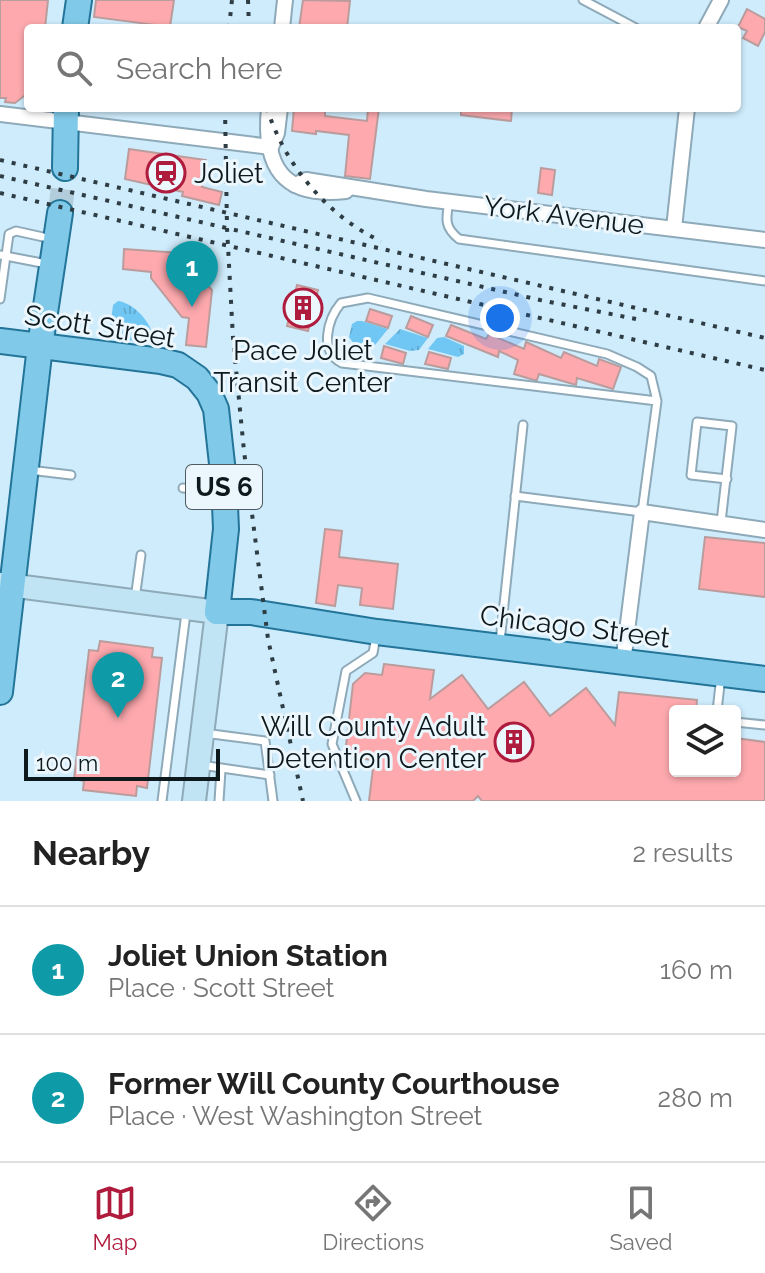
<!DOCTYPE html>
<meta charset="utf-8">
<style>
:root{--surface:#fff;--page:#f2f2f2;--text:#222;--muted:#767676;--line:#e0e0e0;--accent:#af1b3d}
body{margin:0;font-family:Raleway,sans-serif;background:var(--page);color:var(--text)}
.controls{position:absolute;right:24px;bottom:24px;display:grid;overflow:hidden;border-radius:8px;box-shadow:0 2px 6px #0004}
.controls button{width:72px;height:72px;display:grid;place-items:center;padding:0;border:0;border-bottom:2px solid var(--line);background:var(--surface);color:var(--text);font:40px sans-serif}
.scale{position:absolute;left:24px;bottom:20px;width:196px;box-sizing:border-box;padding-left:8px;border:4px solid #0e191e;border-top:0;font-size:22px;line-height:28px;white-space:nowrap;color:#0e191e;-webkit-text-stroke:6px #ebf6fd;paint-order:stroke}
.you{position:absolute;left:500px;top:318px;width:28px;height:28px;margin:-20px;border:6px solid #fff;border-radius:50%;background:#1a73e8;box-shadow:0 0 0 12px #1a73e833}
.badge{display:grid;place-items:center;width:52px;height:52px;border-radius:50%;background:var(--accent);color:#fff;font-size:26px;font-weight:700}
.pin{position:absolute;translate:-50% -66px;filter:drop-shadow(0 2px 4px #0008)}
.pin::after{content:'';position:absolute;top:42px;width:28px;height:24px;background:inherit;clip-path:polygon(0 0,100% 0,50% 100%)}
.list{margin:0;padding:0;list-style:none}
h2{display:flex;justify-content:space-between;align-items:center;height:104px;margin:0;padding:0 32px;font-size:34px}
h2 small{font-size:26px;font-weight:400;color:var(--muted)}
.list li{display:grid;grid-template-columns:52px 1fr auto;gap:24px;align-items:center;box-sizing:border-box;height:128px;padding:0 32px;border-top:2px solid var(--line)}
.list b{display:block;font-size:30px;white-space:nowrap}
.list p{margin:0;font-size:26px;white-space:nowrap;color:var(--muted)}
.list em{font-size:26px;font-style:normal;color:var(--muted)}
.icon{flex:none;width:44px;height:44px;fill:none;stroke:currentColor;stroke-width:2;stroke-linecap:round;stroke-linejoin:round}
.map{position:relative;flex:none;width:765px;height:801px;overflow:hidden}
.search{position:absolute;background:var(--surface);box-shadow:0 2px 6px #0004;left:24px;right:24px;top:24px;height:88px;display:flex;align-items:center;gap:20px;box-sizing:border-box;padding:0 28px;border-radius:8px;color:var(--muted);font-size:30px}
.sheet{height:360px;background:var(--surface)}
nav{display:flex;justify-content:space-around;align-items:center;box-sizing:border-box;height:112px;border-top:2px solid var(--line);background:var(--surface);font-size:22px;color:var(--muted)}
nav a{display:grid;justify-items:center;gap:4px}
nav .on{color:var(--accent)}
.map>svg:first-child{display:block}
</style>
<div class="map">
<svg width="765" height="801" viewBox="0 0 765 801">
<defs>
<pattern id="grass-tufts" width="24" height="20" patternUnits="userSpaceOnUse" patternTransform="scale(2)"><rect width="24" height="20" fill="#71c7f3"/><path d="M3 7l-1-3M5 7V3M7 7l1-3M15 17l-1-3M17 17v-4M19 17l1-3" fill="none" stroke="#61aad0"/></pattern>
</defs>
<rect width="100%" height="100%" fill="#cfecfc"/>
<g fill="url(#grass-tufts)">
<path d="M118 301C135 303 155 326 154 344L109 337 113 305Z"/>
<path d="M357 321H362L388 329 375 345 354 344 349 337 352 324Z"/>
<path d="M400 329 428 338 419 350 410 351 385 344Z"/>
<path d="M444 337 464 346V354L458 357 428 349 437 338Z"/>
</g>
<g fill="#fda9ae" stroke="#bb9c9d" stroke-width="2">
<path d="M0 0H48L45 28H28V93L15 103 5 102 6 98H0Z"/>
<path d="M96 0H174L170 27 94 17Z"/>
<path d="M303 0 350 1 347 28H299Z"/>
<path d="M747 9 765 19V32L758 46 743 38 747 31 738 27Z"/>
<path d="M294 108H325V116L367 121 368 108H379L370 179 345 176 349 135 316 131V134L292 131Z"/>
<path d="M461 108H512L511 121 461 115Z"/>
<path d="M129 149 206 160 202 187 222 192 219 205 182 196 183 192 125 179Z"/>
<path d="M541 168 555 170 552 195 538 193Z"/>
<path d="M124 249 180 253 212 290 206 347 186 345 189 318 182 317 151 278V272L123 269Z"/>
<path d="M297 285 318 290 308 331 287 326Z"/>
<path d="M370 309 392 316 388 328 366 321Z"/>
<path d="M411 316 433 325 428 337 406 328Z"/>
<path d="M451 325 486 339 489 334 524 349 526 342 561 358 564 352 597 366 599 359 621 367 613 389 577 378 576 385 539 374 537 380H534L514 374 518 360 499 351 498 357 446 336Z"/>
<path d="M384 346 406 353 403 364 381 358Z"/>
<path d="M429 352 451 358 448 369 425 364Z"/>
<path d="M325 529 342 531 339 557 398 564 393 609 360 605 362 588 338 585 335 606 316 603Z"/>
<path d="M705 537 765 543V597L699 589Z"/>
<path d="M100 641 153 648 152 657 162 658 147 788 137 786 136 796 83 790 84 781 74 779 89 650 98 651Z"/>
<path d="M384 664 434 670 430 699 462 675 488 709 524 682 550 716 586 688 615 725 619 692 697 700 696 711H675V771H735V738L765 742V801H482L478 796 473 801H369L374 760 356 758 346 746 353 684 365 673 382 675Z"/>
</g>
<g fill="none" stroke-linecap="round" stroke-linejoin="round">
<path stroke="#b2ccdb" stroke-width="24" stroke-dasharray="24 12" stroke-linecap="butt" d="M60 213 65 168"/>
<g stroke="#8ea9b8" stroke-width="11">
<g id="lane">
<path d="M583 0 636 28"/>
<path d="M449 201C446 219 444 227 459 239L765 281"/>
<path d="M0 255 42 263"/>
<path d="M0 299 9 234 16 231 43 237"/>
<path d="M29 470 71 475"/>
<path d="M183 488 205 490 221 488"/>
<path d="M515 496 642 512 657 401 651 376 637 367 607 354 368 298 341 303C327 320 319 352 342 363L657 401"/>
<path d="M721 522 732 426 697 422 691 475 727 479"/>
<path d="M135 599 141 555"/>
<path d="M500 642 523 425"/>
<path d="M717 711 721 676"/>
<path d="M735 722 765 725"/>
<path d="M204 733 265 741 273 801"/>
<path d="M201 765 270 775"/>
<path d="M162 801 186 613"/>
<path d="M219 801 221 770"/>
<path d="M356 801 332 744 346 671 373 653 376 636"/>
</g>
</g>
<g stroke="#8ea9b8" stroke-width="18">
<g id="street">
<path d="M282 28 285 0"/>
<path d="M706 28 721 0"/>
<path d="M269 108C263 167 283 198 346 191"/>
<path d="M0 114 271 147"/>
<path d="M271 147 277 133 280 108"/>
<path d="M295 185 306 180 426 199 765 240"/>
<path d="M674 228 687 108"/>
<path d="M623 663 642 512 765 530"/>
</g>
</g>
<g stroke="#8ea9b8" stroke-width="26">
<path id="secondary" d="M0 584 217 612 194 801"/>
</g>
<g stroke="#227498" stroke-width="28">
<g id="primary">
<path d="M75 28 79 0"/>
<path d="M65 168 66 108"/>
<path d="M0 341 161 361 178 365 197 378 209 393 216 409 224 482 226 529 217 612"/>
<path d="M217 612H251L377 632 765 679"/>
<path d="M0 692 40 346 60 213"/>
</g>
</g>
<use href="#lane" stroke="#fff" stroke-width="7"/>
<use href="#street" stroke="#fff" stroke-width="14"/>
<use href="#secondary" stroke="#c0e4f4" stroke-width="22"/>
<use href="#primary" stroke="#81c9e8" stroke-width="24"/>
<g stroke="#2e3c43" stroke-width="4" stroke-dasharray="4 8" stroke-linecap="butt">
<path d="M248 0 249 28"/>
<path d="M229 28 232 0"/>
<path d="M225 108 227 228 233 338 244 451 268 639 303 801"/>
<path d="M267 108C284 164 328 217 381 241"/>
<path d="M0 160 765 338"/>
<path d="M0 176 540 300 636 319"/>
<path d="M0 193 765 370"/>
</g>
</g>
<defs>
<g id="station-ring" transform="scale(2)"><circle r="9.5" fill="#ebf6fd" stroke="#af1b3d" stroke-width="1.5"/><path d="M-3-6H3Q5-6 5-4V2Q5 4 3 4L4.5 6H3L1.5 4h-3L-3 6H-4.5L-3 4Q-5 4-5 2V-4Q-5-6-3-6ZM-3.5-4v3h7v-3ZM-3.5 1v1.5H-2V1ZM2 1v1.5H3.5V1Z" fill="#af1b3d"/></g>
<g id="building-ring" transform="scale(2)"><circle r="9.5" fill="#ebf6fd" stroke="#af1b3d" stroke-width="1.5"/><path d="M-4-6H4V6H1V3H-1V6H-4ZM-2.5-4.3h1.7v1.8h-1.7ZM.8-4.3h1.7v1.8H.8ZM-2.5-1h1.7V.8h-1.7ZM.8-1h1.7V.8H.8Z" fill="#af1b3d"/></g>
</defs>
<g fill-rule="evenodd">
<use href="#station-ring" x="166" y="173"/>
<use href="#building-ring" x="303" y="308"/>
<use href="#building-ring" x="514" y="742"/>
</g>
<g text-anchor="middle" stroke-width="6" stroke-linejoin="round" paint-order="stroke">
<rect fill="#ebf6fd" stroke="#505b61" stroke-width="2" x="186" y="465" width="76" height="44" rx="6"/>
<g font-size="26" font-weight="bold" fill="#0e191e">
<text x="224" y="496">US 6</text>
</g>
<g font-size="28" fill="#0e191e" stroke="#ebf6fd" text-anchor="start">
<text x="194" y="183">Joliet</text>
<text x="303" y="360" text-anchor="middle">Pace Joliet<tspan x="303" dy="32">Transit Center</tspan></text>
<text x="486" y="736" text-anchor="end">Will County Adult<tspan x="486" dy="32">Detention Center</tspan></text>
</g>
<g font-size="28" fill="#0e191e" stroke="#ebf6fd">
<text transform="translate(564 215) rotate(7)" y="10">York Avenue</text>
<text transform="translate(100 326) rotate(9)" y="10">Scott Street</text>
<text transform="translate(575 626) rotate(7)" y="10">Chicago Street</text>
</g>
</g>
</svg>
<div class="controls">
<button><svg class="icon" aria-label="layers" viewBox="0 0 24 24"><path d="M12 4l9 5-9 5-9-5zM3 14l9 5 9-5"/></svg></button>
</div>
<div class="scale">100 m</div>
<div class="you"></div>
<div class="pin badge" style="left:192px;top:307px;background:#0f9aa8">1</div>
<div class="pin badge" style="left:118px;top:718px;background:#0f9aa8">2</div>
<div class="search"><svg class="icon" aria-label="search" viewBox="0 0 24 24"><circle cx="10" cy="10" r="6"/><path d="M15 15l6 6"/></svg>Search here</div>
</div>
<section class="sheet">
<h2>Nearby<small>2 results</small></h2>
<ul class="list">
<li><span class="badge" style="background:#0f9aa8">1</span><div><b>Joliet Union Station</b><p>Place · Scott Street</p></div><em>160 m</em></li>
<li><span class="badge" style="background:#0f9aa8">2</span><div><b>Former Will County Courthouse</b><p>Place · West Washington Street</p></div><em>280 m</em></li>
</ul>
</section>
<nav>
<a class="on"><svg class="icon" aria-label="map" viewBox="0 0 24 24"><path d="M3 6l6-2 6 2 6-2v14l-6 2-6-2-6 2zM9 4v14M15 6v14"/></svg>Map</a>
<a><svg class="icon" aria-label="directions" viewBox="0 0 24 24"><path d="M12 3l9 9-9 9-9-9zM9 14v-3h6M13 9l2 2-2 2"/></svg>Directions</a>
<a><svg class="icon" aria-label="saved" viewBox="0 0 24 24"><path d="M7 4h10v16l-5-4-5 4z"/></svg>Saved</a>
</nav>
